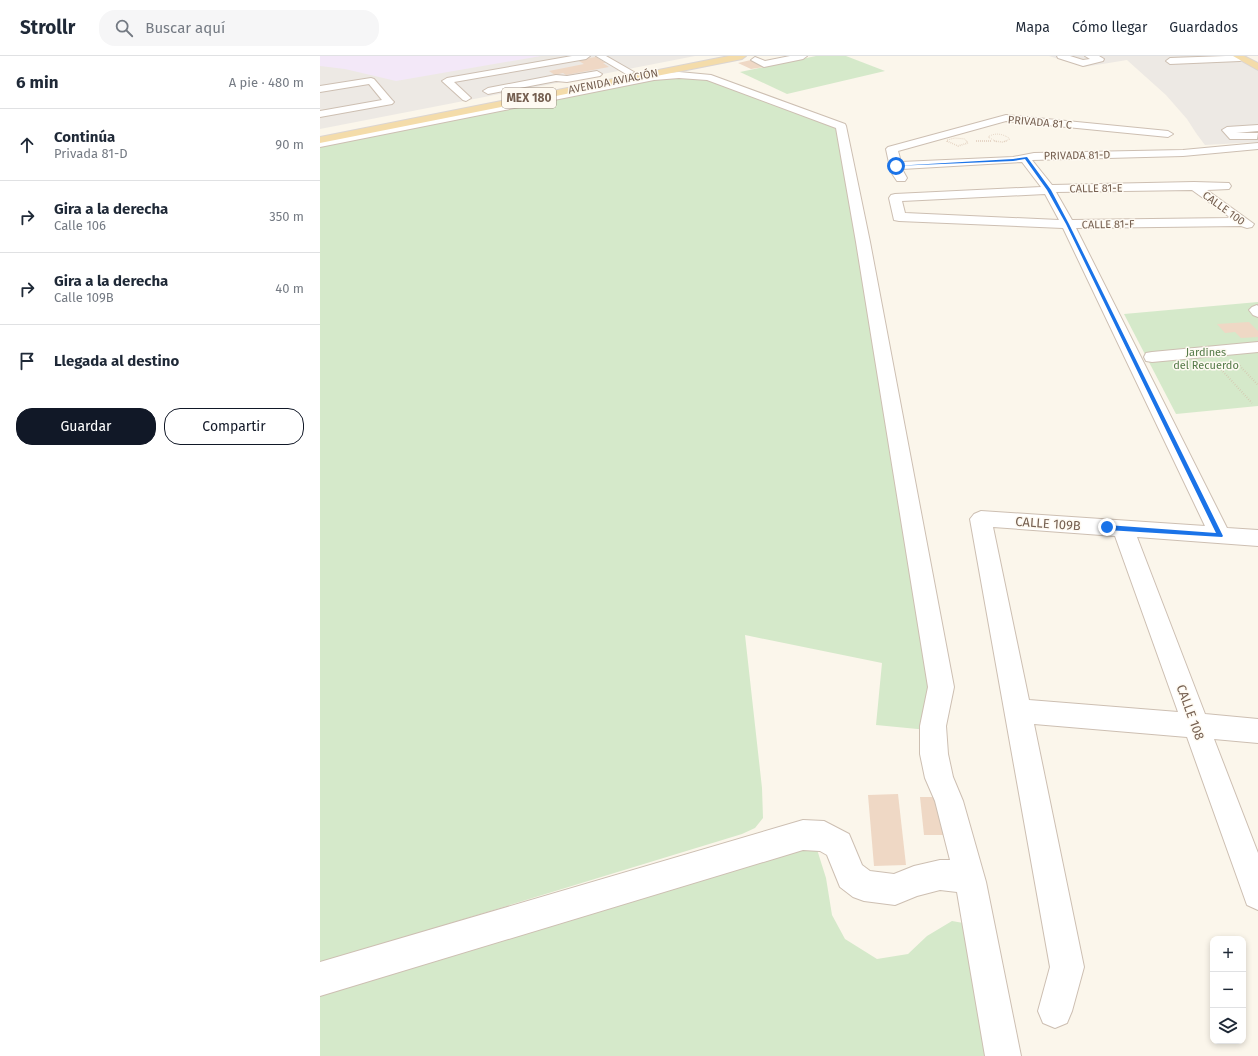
<!DOCTYPE html>
<html lang="es">
<meta charset="utf-8">
<style>
:root{--surface:#fff;--page:#f6f6f7;--text:#1f2937;--muted:#747a83;--line:#e0e1e3;--accent:#111827}
body{margin:0;font-family:"Fira Sans",sans-serif;background:var(--page);color:var(--text)}
.controls{position:absolute;right:12px;bottom:12px;display:grid;overflow:hidden;border-radius:8px;box-shadow:0 2px 6px #0003}
.controls button{width:36px;height:36px;display:grid;place-items:center;padding:0;border:0;border-bottom:1px solid var(--line);background:var(--surface);color:var(--text);font:20px sans-serif}
.stop{position:absolute;width:12px;height:12px;margin:-9px;border:3px solid #1a73e8;border-radius:50%;background:#fff}
.stop.end{background:#1a73e8;border-color:#fff;box-shadow:0 1px 4px #0008}
.list{margin:0;padding:0;list-style:none}
h2{display:flex;justify-content:space-between;align-items:center;height:52px;margin:0;padding:0 16px;font-size:17px}
h2 small{font-size:13px;font-weight:400;color:var(--muted)}
.list li{display:grid;grid-template-columns:26px 1fr auto;gap:12px;align-items:center;box-sizing:border-box;height:72px;padding:0 16px;border-top:1px solid var(--line)}
.list b{display:block;font-size:15px;white-space:nowrap}
.list p{margin:0;font-size:13px;white-space:nowrap;color:var(--muted)}
.list em{font-size:13px;font-style:normal;color:var(--muted)}
.actions{display:flex;gap:8px;padding:12px 16px}
.actions a{flex:1;padding:9px 0;border:1px solid var(--accent);border-radius:16px;text-align:center;font-size:14px;color:var(--accent)}
.actions .main{background:var(--accent);color:#fff}
.icon{flex:none;width:22px;height:22px;fill:none;stroke:currentColor;stroke-width:2;stroke-linecap:round;stroke-linejoin:round}
.map{position:relative;flex:none;width:938px;height:1000px;overflow:hidden}
header{display:flex;align-items:center;gap:24px;box-sizing:border-box;height:56px;padding:0 20px;background:var(--surface);border-bottom:1px solid var(--line)}
header strong{font-size:19px}
nav{display:flex;gap:22px;margin-inline-start:auto;font-size:14px}
.search{width:280px;height:36px;background:var(--page);display:flex;align-items:center;gap:10px;box-sizing:border-box;padding:0 14px;border-radius:16px;color:var(--muted);font-size:15px}
main{display:flex}
aside{flex:1;background:var(--surface)}
.map>svg:first-child{display:block}
</style>
<header>
<strong>Strollr</strong>
<div class="search"><svg class="icon" aria-label="search" viewBox="0 0 24 24"><circle cx="10" cy="10" r="6"/><path d="M15 15l6 6"/></svg>Buscar aquí</div>
<nav><a>Mapa</a><a>Cómo llegar</a><a>Guardados</a></nav>
</header>
<main>
<aside>
<h2>6 min<small>A pie · 480 m</small></h2>
<ul class="list">
<li><svg class="icon" aria-label="ahead" viewBox="0 0 24 24"><path d="M12 20V5M6 11l6-6 6 6"/></svg><div><b>Continúa</b><p>Privada 81-D</p></div><em>90 m</em></li>
<li><svg class="icon" aria-label="right" viewBox="0 0 24 24"><path d="M7 20v-9h11M14 6l5 5-5 5"/></svg><div><b>Gira a la derecha</b><p>Calle 106</p></div><em>350 m</em></li>
<li><svg class="icon" aria-label="right" viewBox="0 0 24 24"><path d="M7 20v-9h11M14 6l5 5-5 5"/></svg><div><b>Gira a la derecha</b><p>Calle 109B</p></div><em>40 m</em></li>
<li><svg class="icon" aria-label="arrive" viewBox="0 0 24 24"><path d="M6 21V4h12l-3 4 3 4H6"/></svg><div><b>Llegada al destino</b></div></li>
</ul>
<div class="actions"><a class="main">Guardar</a><a>Compartir</a></div>
</aside>
<div class="map">
<svg width="938" height="1000" viewBox="0 0 938 1000">
<rect width="100%" height="100%" fill="#fbf6eb"/>
<g fill="#ede9e4">
<path d="M0 0H375L0 73Z"/>
<path d="M729 0H915L938 12V86L885 89 876 77 867 63 846 39 807 4 764 11Z"/>
</g>
<path fill="#f3e8f8" d="M0 0H221L76 25 25 13 0 10Z"/>
<g fill="#d5e9ca">
<path d="M496 0H526L565 15 467 38 420 16Z"/>
<path d="M379 20 518 68 613 605 608 674 556 669 562 607 425 579 442 732 443 762 435 772 422 778 0 907V89L324 24Z"/>
<path d="M938 246V350L856 358 804 258Z"/>
<path d="M494 784 506 822 512 859 525 883 557 903 588 898 607 880 632 865 649 868 675 1000H0V934Z"/>
</g>
<g fill="#efd8c5">
<path d="M276 1 286 7H283L289 11 246 19 243 17 235 19 229 15 264 8 257 4Z"/>
<path d="M431 4 444 11 431 13 418 7Z"/>
<path d="M929 266 938 275V281L921 282 915 276 905 277 897 268Z"/>
<path d="M578 738 586 809 554 810 548 739Z"/>
<path d="M600 741H621L626 779H604Z"/>
</g>
<g fill="none" stroke-linecap="round" stroke-linejoin="round">
<g stroke="#cdbfb2" stroke-width="2">
<g id="minor">
<path d="M252 0H270L266 3 134 26 151 42 146 45 143 44 122 25 127 22Z"/>
<path d="M276 0H286L314 16 309 19 306 18Z"/>
<path d="M470 0H487L483 3 444 11 431 4 435 1 445 5Z"/>
<path d="M737 0H750L763 4 770 3 765 0H779L784 3 783 5 763 10 738 2Z"/>
<path d="M906 0H922L924 2 920 5 850 8 846 5 850 2Z"/>
<path d="M277 15 282 18 280 20 247 26 236 25 168 38 163 35 168 32 236 19 247 20Z"/>
<path d="M359 16 391 19 525 68 526 70 550 186 634 631 626 670 628 698 633 721 643 745 666 826 701 1000H665L637 836 620 834 597 840 575 849 544 845 533 841 520 831 507 799 500 795 483 794 0 940V906L483 764 504 765 529 778 542 809 550 815 574 818 594 810 620 804H630L615 745 605 722 600 698V670L608 631 536 186 516 72 387 24 359 22 334 24 0 91V85L334 18Z"/>
<path d="M51 22 54 23 72 44 74 46 72 48 0 61V55L62 44 49 28 0 36V30Z"/>
<path d="M686 59 848 75 853 78 848 81 686 65 578 95 581 106 693 101 714 97 863 94 938 87V93L863 100 712 104 732 129 874 126 909 127 911 130 909 133 887 134 934 168 932 171 927 172 921 170 756 172 907 472 938 474V490L817 481 885 658 938 663V687L894 683 938 797V854L927 849 867 681 714 668 764 911 752 955 747 967 735 972 723 967 718 955 730 911 650 463 654 458 661 455 885 470 743 172 579 165 574 164 569 142 571 139 575 138 721 131 702 106 582 113 587 122 585 125H577L571 116 566 93 568 91ZM872 134 911 162 752 164 736 136ZM725 138 739 164 585 157 582 145ZM673 471 795 480 858 656 709 644Z"/>
<path d="M938 69V75L916 77H938L937 83H910L902 74 907 71Z"/>
<path d="M937 249 938 250V261L933 259 929 254 932 251Z"/>
<path d="M938 286V296L832 306 826 305 824 301 826 297 832 296Z"/>
</g>
</g>
<g stroke="#dbd5d2" stroke-width="2">
<g id="major">
<path d="M409 0H426L422 3 0 87V81Z"/>
<path d="M913 0H924L938 7V14Z"/>
</g>
</g>
<g stroke="#d4bba7" stroke-width="1" stroke-dasharray="0.5 1.5" stroke-linecap="butt">
<path d="M656 85H671"/>
<path d="M627 86V84L635 82 645 83 647 86"/>
<path d="M677 86 668 81C675 76 684 78 690 83L683 86"/>
</g>
<g stroke="#d4bba7" stroke-width="1.5" stroke-dasharray="0.5 1.5" stroke-linecap="butt">
<path d="M627 85 638 90 648 87 646 85"/>
<path d="M656 85H671"/>
<path d="M674 85 682 86 687 85"/>
</g>
<g stroke="#d4bba7" stroke-width="2" stroke-dasharray="0.5 2" stroke-linecap="butt">
<path d="M918 308 938 329"/>
<path d="M898 310 932 347"/>
</g>
<use href="#minor" fill="#fff" fill-rule="evenodd"/>
<use href="#major" fill="#f4dcaa" fill-rule="evenodd"/>
</g>
<path fill="#1a73e8" d="M707 101 731 134 749 168 903 480 902 481 787 474 783 471 787 469 896 477 746 168 727 134 705 103 693 105 574 110 693 103Z"/>
<g text-anchor="middle" stroke-width="3" stroke-linejoin="round" paint-order="stroke">
<g font-size="11" fill="#755f50" stroke="#fefaf2">
<text transform="translate(293 25) rotate(-11)" y="4">AVENIDA AVIACIÓN</text>
<text transform="translate(720 66) rotate(5)" y="4">PRIVADA 81 C</text>
<text transform="translate(757 99) rotate(-1)" y="4">PRIVADA 81-D</text>
<text transform="translate(776 132) rotate(-1)" y="4">CALLE 81-E</text>
<text transform="translate(904 152) rotate(36)" y="4">CALLE 100</text>
<text transform="translate(788 168) rotate(-1)" y="4">CALLE 81-F</text>
</g>
<g font-size="11" fill="#547a48" stroke="#fefaf2">
<text x="886" y="300">Jardines<tspan x="886" dy="13">del Recuerdo</tspan></text>
</g>
<rect fill="#fefaf2" stroke="#9e8e81" stroke-width="1" x="182" y="32" width="54" height="20" rx="3"/>
<g font-size="12" font-weight="bold" fill="#755f50">
<text x="209" y="46">MEX 180</text>
</g>
<g font-size="13" fill="#755f50" stroke="#fefaf2">
<text transform="translate(728 467) rotate(4)" y="5">CALLE 109B</text>
<text transform="translate(871 656) rotate(70)" y="5">CALLE 108</text>
</g>
</g>
</svg>
<div class="controls">
<button>+</button>
<button>−</button>
<button><svg class="icon" aria-label="layers" viewBox="0 0 24 24"><path d="M12 4l9 5-9 5-9-5zM3 14l9 5 9-5"/></svg></button>
</div>
<div class="stop" style="left:576px;top:110px"></div>
<div class="stop end" style="left:787px;top:471px"></div>
</div>
</main>
